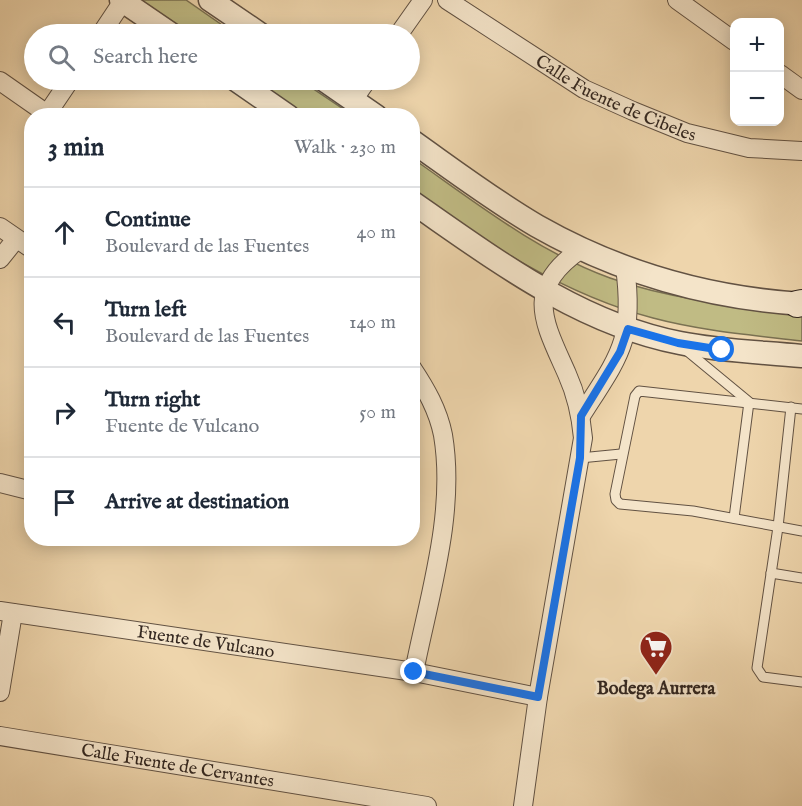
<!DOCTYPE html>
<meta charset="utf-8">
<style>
:root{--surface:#fff;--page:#f6f6f7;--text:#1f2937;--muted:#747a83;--line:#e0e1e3}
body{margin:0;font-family:"IM FELL English",serif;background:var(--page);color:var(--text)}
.controls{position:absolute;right:18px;top:18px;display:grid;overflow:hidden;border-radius:12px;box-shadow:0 3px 15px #0003}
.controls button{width:54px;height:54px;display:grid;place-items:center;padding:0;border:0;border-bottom:2px solid var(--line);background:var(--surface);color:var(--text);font:30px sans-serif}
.stop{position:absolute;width:18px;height:18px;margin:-14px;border:4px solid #1a73e8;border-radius:50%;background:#fff}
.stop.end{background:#1a73e8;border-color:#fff;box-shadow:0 2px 6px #0008}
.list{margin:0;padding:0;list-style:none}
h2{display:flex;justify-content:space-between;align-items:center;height:78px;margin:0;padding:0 24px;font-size:26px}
h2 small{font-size:20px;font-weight:400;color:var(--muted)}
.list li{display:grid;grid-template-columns:39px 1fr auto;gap:18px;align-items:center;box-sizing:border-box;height:90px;padding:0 24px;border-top:2px solid var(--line)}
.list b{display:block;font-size:22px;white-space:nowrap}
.list p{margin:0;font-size:20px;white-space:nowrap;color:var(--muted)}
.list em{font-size:20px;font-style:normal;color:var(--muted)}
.icon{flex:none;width:33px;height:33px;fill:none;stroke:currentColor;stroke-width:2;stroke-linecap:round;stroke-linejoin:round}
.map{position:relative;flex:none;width:802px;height:806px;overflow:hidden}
.search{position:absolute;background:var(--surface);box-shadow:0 3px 15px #0003;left:24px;top:24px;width:396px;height:66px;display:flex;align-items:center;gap:15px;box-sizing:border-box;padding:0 21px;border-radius:33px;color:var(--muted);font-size:22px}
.panel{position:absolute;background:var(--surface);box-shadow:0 3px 15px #0003;left:24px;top:108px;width:396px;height:438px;border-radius:24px}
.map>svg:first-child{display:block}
</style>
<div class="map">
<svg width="802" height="806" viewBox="0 0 802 806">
<rect width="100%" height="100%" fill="#eed5ac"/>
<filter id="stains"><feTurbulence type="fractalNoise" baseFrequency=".00333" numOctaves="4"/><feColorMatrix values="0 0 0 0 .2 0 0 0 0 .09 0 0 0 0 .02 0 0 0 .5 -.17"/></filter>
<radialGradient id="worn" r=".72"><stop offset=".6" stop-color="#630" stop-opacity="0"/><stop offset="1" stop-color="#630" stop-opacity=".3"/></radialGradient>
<g fill="#c0bb84" stroke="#7a7152" stroke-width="1.5">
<path d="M139 0H186L235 34H188Z"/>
<path d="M253 80H300L352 115H305Z"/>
<path d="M412 158C475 202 538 252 610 278 672 300 737 306 802 313V341C752 335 702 331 653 318 565 295 485 243 413 191Z"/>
</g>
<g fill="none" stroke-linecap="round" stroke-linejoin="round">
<g stroke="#625243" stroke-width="11">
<g id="service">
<path d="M686 350 749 402 734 518"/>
<path d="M791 407 778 527 757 668 763 677 802 682"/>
<path d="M802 409 639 391 635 396 615 494 616 500 620 504 693 511 802 531"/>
<path d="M580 458 621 454"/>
<path d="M771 573 802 578"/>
</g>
</g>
<g stroke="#625243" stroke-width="20">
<g id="minor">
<path id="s1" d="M447 0 584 89 633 111 687 133 749 148 802 151"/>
<path d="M677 0 734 41"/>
<path d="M101 34 123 1"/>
<path d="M399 34 423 0"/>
<path d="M780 74 802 90"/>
<path d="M0 81 50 116"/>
<path d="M353 100 367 80"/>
<path d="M47 114 70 80"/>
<path d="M0 227 32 249"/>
<path d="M0 259 16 239"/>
<path d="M412 368C426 389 438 410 443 435 456 513 429 596 414 672"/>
<path d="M581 416C619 356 635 341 625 267"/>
<path d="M0 483 32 491"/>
<path id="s2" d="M0 611 414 672 538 697"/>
<path d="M0 692 13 613"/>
<path id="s3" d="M0 736 427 806"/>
<path d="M523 806 538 697 583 438C581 416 576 394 567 374 544 322 523 289 581 249"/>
</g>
</g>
<g stroke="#625243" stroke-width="25">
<g id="tertiary">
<path d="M121 0 171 34"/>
<path d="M210 0 260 34"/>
<path d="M236 80 288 116"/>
<path d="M324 80 376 116"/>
<path d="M412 141C453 170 494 201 537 226 618 272 709 298 802 304"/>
<path d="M412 202C496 260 578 323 680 343 720 351 761 352 802 356"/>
</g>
</g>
<g stroke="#332720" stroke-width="28">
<path id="secondary" d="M797 304 802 303"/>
</g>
<use href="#service" stroke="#f4e4c9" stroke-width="9"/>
<use href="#minor" stroke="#f4e4c9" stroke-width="18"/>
<use href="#tertiary" stroke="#f4e4c9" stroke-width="22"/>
<use href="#secondary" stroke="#f4e4c9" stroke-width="26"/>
</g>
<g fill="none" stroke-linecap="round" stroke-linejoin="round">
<path stroke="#1a73e8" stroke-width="8" d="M414 672 538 697 580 458 581 416 620 352 628 329 678 343 722 350"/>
</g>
<defs>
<g id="supermarket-pin" transform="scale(1.725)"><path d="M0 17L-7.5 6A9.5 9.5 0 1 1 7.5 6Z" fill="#8f2418" stroke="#f4e4c9"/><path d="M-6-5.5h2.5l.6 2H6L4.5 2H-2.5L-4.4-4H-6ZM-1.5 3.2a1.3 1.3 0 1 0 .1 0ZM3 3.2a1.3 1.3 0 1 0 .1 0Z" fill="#fff"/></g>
</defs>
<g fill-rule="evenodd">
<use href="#supermarket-pin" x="656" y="647"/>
</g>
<g text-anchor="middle" stroke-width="6" stroke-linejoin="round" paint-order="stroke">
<g font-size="18" fill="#332720" stroke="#f4e4c9">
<text dy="6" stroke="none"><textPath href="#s1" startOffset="196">Calle Fuente de Cibeles</textPath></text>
<text dy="6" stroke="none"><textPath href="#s2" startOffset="208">Fuente de Vulcano</textPath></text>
<text dy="6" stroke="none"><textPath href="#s3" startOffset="180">Calle Fuente de Cervantes</textPath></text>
</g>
<g font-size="18" font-weight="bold" fill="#332720" stroke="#f4e4c9">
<text x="656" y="694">Bodega Aurrera</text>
</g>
</g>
<rect width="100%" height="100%" filter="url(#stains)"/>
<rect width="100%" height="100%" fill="url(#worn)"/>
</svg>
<div class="controls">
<button>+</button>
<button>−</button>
</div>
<div class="stop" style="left:722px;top:350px"></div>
<div class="stop end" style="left:414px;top:672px"></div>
<div class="search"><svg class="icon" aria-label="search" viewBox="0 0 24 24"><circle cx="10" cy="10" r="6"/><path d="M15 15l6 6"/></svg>Search here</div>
<section class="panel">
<h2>3 min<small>Walk · 230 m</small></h2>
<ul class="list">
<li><svg class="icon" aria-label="ahead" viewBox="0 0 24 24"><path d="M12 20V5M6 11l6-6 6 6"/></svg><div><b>Continue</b><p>Boulevard de las Fuentes</p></div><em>40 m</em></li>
<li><svg class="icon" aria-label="left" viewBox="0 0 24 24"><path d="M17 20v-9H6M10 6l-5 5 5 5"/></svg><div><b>Turn left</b><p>Boulevard de las Fuentes</p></div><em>140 m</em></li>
<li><svg class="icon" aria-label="right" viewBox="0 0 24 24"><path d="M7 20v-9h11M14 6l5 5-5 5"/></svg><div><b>Turn right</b><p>Fuente de Vulcano</p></div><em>50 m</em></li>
<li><svg class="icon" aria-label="arrive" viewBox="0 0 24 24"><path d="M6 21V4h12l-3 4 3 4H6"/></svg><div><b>Arrive at destination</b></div></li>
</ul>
</section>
</div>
